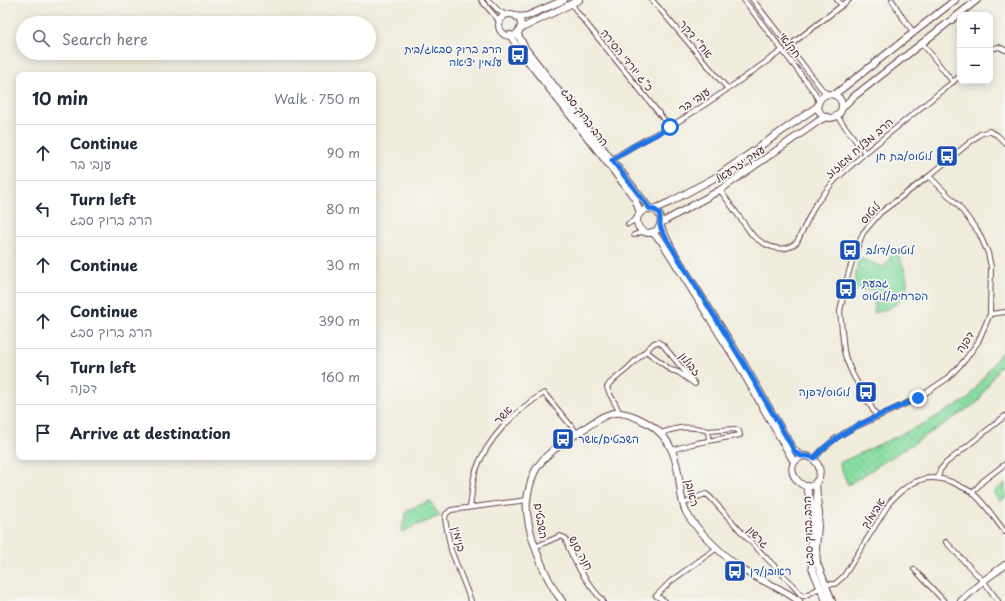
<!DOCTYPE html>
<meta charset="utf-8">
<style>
:root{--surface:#fff;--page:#f6f6f7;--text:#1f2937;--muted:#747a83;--line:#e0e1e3}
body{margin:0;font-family:"Playpen Sans","Playpen Sans Hebrew",sans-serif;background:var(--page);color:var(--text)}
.controls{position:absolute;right:12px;top:12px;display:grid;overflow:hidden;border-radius:8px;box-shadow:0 2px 10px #0003}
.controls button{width:36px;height:36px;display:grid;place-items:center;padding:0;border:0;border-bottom:1px solid var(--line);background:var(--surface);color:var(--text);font:20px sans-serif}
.stop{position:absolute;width:12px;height:12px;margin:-9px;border:3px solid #1a73e8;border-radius:50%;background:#fff}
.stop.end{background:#1a73e8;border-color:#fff;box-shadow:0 1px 4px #0008}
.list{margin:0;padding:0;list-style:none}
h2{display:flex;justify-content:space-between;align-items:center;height:52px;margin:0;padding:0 16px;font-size:17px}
h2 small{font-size:13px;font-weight:400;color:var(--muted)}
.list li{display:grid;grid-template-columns:26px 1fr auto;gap:12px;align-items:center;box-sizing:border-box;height:56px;padding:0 16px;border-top:1px solid var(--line)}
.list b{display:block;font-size:15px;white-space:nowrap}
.list p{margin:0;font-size:13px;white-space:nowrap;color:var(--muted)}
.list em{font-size:13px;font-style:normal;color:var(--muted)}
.icon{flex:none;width:22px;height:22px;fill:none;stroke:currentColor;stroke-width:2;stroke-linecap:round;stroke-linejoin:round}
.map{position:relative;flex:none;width:1005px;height:601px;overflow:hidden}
.search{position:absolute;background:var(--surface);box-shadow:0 2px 10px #0003;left:16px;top:16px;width:360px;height:44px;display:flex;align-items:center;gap:10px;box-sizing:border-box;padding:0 14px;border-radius:22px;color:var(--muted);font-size:15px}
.panel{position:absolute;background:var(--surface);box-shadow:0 2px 10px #0003;left:16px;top:72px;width:360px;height:388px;border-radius:8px}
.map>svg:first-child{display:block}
</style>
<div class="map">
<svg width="1005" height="601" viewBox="0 0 1005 601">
<defs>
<pattern id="park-dots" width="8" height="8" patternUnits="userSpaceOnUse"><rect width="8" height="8" fill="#87dda0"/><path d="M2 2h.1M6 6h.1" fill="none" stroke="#76bd8a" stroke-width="1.8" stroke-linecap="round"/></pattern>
</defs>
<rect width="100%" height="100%" fill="#f6f6f2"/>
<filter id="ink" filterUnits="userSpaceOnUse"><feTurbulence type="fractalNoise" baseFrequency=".025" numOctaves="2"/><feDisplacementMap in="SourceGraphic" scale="8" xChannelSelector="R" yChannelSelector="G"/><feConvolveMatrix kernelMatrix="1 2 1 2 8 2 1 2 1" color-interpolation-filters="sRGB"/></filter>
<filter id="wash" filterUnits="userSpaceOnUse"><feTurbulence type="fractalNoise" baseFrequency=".012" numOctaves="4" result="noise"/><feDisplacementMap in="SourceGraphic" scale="16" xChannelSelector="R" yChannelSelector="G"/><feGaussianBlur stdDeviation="0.9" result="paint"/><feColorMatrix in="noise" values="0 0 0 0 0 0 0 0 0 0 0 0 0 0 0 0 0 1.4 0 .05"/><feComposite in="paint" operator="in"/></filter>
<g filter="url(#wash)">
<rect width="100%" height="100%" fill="#f0ecdb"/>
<g fill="url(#park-dots)" stroke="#687e66">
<path d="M895 250C914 280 913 304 874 313V291L853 288 859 258 884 267Z"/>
<path d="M1005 347V366L999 367 977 403 848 485 839 463 923 424 968 399Z"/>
<path d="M1005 483V498L1000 501 993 493Z"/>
<path d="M430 501 440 516 401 532 407 510Z"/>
</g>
</g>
<g filter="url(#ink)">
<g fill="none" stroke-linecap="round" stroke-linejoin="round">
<g stroke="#633e45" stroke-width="6">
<g id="street">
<path d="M481 0 500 22"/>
<path d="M488 0 499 11 506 15"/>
<path d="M652 0 727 88"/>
<path d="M744 0 815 93 819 102"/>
<path d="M753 0 821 88 828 95"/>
<path d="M837 0 842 5"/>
<path d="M892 0 903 18 914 33"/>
<path d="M572 4 577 12 670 127"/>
<path d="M922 43 953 82"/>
<path d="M789 46 849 0"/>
<path d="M990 49 999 47 1005 50"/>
<path d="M837 116 865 153"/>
<path d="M612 160C634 143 661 133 684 118 718 97 750 73 783 50"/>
<path d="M720 190 753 236C767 247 783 255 797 242L815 205 835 180 865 153 960 76"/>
<path d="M628 224 638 218"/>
<path d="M634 235 644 231"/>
<path d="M990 314 1005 312"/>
<path d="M619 412C616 403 609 395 607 387L610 383 627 369 654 343 658 342 663 345 695 384 678 372 671 370 646 351"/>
<path d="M877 417 853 375 846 359 844 351 840 311 848 275 853 258 863 233 880 213 929 176 980 134 989 131 997 135 1005 143"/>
<path d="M661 433C678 427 691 425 708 431"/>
<path d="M672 450 692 444 740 435 739 431 735 429 708 431 709 441"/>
<path d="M814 459 822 450 836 438 851 429 918 398 948 378 965 360 978 342 990 314 991 267 988 253 979 233 958 205 929 176"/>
<path d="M938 478 940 470 946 463 1005 416"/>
<path d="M973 492 983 481 1005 464"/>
<path d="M683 504 700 496 706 494 710 497 745 536 789 581 801 595 804 596 820 588"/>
<path d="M470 507C472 496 472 484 475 473 486 439 515 411 544 393L577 433"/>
<path d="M946 542 983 581"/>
<path d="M535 547 560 536 565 538C573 562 586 582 603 601"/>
<path d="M914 569 944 601"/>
<path d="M985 583 998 601"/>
<path d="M825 584H835L844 576 890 502C911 479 930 471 958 485 963 488 970 490 974 494 986 505 995 519 1005 532"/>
<path d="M471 601 451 550 445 519 446 514 451 510 527 500"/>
<path d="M665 601 656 596 671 581 717 548"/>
</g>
</g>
<g stroke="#633e45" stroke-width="8">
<g id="secondary">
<circle cx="510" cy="25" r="11"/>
<path d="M517 17 527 16 564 0"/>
<path d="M520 29 579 0"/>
<path d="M517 33 525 48 650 209"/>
<path d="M510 35 520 51 630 192 635 199 640 213"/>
<circle cx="830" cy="106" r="12"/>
<path d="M834 95 955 0"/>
<path d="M842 108 852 98 977 0"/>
<path d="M652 209 659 207 670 202 716 177 818 106"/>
<circle cx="649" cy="221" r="12"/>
<path d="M661 223 720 190 820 120 827 117"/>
<path d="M660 225 673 251 744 364 792 448 801 456"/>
<path d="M652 232 662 242 702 306 740 367 794 462"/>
<path d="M804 456C814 456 822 466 819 477 810 504 774 465 804 456Z"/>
<path d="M816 482 817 499 819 514 816 549 817 563 832 601"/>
<path d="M806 486 813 507V519L811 546 812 568 826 601"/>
<path d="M562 601C545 579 524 527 527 500 528 492 531 481 534 473 542 456 562 443 578 433 590 425 606 411 621 413 631 414 640 419 649 424 672 438 677 460 680 486 681 495 682 504 686 512 695 529 727 559 743 570 761 581 782 588 799 601"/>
<path d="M961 601 983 581 1005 565"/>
</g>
</g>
<use href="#street" stroke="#fff" stroke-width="4"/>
<use href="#secondary" stroke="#fff" stroke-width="6"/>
</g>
</g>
<g fill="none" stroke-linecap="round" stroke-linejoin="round" filter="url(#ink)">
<path stroke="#1a73e8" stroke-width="5" d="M670 127 632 147 612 160 650 209C662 211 660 216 660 225 661 230 665 236 667 240L744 364 795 452 801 456H808L814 458C841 428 882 415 918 398"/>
</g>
<defs>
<g id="bus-square" transform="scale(1.15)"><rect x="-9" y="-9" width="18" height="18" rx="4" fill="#1a4fb4" stroke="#f6f6f2"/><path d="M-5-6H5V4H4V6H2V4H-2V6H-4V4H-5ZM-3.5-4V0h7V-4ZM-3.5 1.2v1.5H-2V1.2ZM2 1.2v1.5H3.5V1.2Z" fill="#fff"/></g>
</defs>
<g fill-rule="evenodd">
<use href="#bus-square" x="518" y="55"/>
<use href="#bus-square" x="947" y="156"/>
<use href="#bus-square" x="850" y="250"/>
<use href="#bus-square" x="846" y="289"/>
<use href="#bus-square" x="866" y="392"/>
<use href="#bus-square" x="563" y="439"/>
<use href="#bus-square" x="735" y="571"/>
</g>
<g text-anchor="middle" stroke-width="3.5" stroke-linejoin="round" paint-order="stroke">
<g font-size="11" fill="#4a1f2b" stroke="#f6f6f2">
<text transform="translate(696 39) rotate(50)" y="4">אח"י דקר</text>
<text transform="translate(790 45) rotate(53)" y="4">חקלאי</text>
<text transform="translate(627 60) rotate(51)" y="4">כ"ג יורדי הסירה</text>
<text transform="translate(694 100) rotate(-34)" y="4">ענבי בר</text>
<text transform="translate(585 117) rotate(53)" y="4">הרב ברוך סבג</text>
<text transform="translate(859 148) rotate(-41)" y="4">הרב מצליח מאזוז</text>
<text transform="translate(740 164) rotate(-34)" y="4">עמק יזרעאל</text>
<text transform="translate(870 213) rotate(-48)" y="4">לוטוס</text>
<text transform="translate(965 342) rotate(-57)" y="4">דפנה</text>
<text transform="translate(690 364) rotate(51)" y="4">זבולון</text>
<text transform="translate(503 415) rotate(-46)" y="4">אשר</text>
<text transform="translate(692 493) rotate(77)" y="4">ראובן</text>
<text transform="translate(873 513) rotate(-57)" y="4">אבימלך</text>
<text transform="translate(541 521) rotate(81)" y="4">השבטים</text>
<text transform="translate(808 531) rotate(-92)" y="4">הרב ברוך סבג</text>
<text transform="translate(758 537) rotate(46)" y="4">גרשון</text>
<text transform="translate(459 539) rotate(76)" y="4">בנימין</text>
<text transform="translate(581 553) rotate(61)" y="4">חנה סנש</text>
</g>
<g font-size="11" fill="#164399" stroke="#f6f6f2" text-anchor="start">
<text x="502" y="53" text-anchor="end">הרב ברוך סבאג/בית<tspan x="502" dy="13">עלמין יציאה</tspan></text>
<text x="932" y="160" text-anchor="end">לוטוס/בת חן</text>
<text x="866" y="254">לוטוס/דולב</text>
<text x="862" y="287">גבעת<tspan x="862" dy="13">הפרחים/לוטוס</tspan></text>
<text x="850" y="396" text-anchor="end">לוטוס/דפנה</text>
<text x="578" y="443">השבטים/אשר</text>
<text x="750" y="575">ראובן/דן</text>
</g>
</g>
</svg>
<div class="controls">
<button>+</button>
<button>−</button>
</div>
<div class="stop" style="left:670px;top:127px"></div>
<div class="stop end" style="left:918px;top:398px"></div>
<div class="search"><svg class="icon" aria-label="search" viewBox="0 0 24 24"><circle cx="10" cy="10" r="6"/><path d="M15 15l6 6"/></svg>Search here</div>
<section class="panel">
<h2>10 min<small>Walk · 750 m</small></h2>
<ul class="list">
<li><svg class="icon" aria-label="ahead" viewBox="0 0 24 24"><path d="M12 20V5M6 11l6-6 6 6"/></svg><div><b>Continue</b><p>ענבי בר</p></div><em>90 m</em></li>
<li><svg class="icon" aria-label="left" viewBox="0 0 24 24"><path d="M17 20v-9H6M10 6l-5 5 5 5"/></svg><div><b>Turn left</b><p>הרב ברוך סבג</p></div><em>80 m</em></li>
<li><svg class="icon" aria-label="ahead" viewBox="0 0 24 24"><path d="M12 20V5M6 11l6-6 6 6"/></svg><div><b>Continue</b></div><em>30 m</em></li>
<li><svg class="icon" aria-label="ahead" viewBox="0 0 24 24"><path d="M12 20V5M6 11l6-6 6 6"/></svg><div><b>Continue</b><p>הרב ברוך סבג</p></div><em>390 m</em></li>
<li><svg class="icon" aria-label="left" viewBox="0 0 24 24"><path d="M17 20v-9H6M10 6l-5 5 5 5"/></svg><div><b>Turn left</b><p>דפנה</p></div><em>160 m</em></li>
<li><svg class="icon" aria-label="arrive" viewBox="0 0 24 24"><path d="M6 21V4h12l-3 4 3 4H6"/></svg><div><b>Arrive at destination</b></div></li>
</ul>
</section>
</div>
